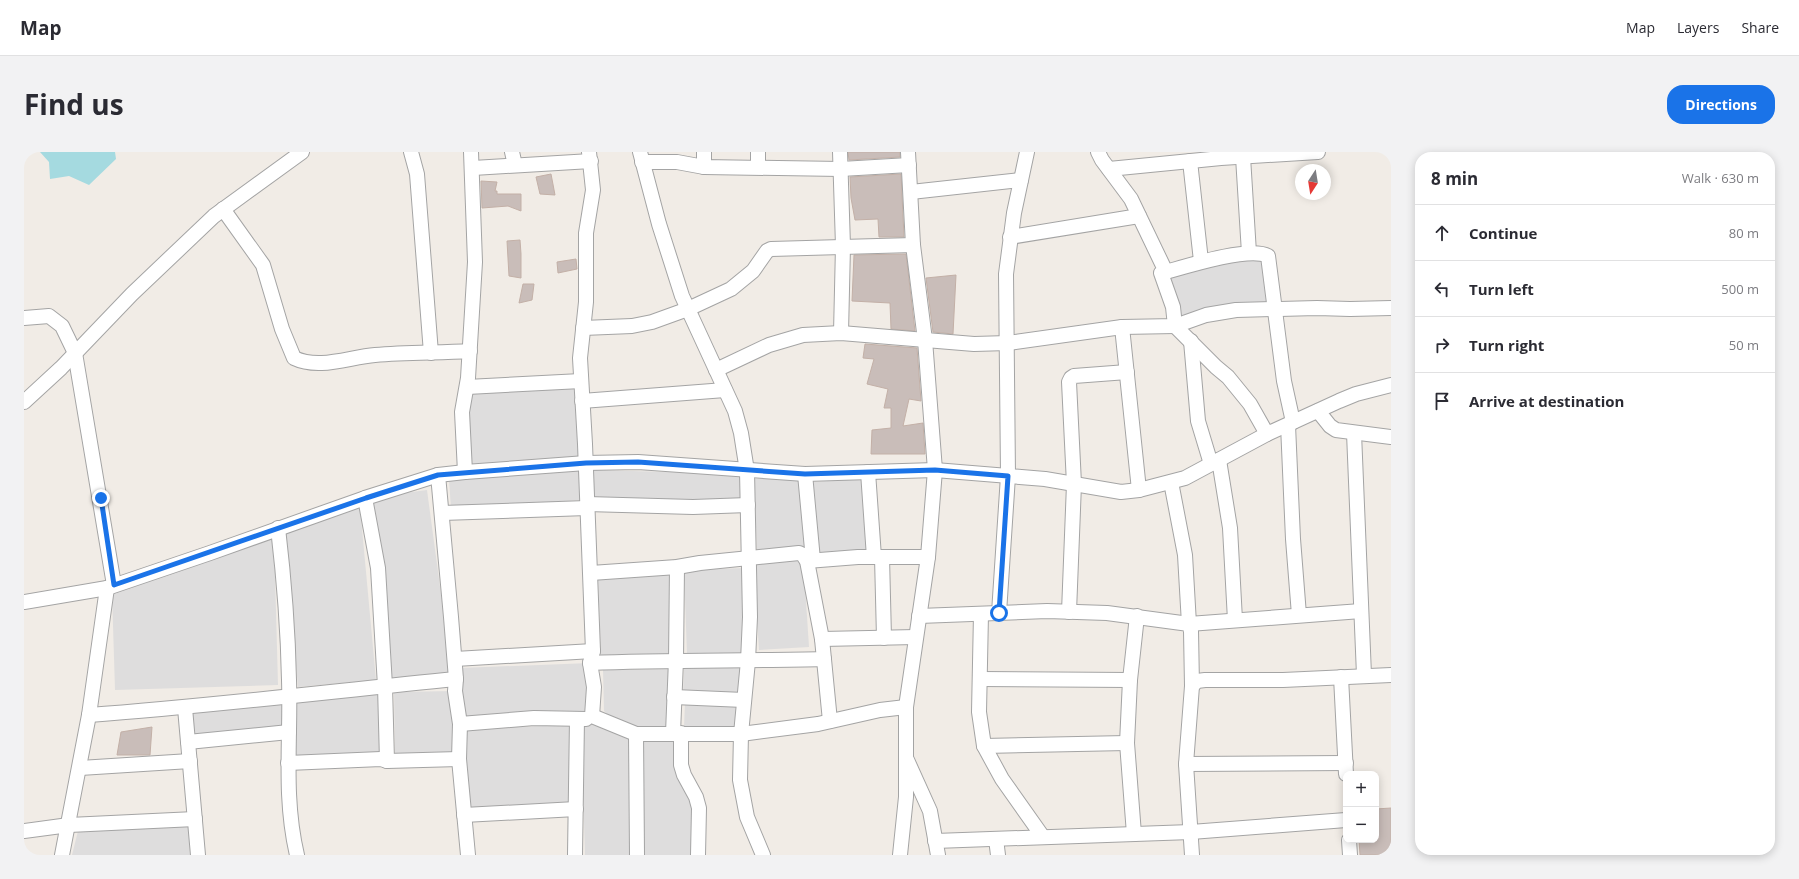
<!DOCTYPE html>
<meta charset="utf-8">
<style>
:root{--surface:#fff;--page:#f2f2f3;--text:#2b2b33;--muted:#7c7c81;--line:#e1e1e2;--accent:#1a73e8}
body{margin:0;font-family:"Open Sans",sans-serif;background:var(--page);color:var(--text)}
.controls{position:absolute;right:12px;bottom:12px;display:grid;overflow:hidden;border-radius:8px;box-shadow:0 2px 10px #0003}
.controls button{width:36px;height:36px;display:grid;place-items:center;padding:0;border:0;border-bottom:1px solid var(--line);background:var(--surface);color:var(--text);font:20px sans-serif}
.compass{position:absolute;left:1271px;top:12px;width:36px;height:36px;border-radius:50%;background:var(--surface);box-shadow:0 2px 10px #0003;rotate:192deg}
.stop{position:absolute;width:12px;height:12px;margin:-9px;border:3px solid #1a73e8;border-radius:50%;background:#fff}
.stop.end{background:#1a73e8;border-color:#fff;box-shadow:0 1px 4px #0008}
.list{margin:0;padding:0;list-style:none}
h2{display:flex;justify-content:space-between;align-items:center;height:52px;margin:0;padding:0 16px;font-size:17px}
h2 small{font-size:13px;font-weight:400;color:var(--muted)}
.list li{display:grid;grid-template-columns:26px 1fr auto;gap:12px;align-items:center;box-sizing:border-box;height:56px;padding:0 16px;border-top:1px solid var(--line)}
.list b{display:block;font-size:15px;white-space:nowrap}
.list em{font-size:13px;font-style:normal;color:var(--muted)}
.icon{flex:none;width:22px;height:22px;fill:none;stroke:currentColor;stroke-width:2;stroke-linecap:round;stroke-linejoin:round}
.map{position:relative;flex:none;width:1367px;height:703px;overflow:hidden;border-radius:16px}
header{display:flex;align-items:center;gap:24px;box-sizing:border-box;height:56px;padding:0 20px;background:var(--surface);border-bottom:1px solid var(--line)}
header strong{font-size:19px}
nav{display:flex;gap:22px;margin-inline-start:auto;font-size:14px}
.intro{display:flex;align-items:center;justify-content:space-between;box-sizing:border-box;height:96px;padding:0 24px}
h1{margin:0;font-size:28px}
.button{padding:10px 18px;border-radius:16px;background:var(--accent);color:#fff;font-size:14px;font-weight:700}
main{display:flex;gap:24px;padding:0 24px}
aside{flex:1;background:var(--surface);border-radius:16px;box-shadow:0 2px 10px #0003}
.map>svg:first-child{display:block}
</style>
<header>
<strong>Map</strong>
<nav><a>Map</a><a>Layers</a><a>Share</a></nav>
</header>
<div class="intro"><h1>Find us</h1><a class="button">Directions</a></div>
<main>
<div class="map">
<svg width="1367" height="703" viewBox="0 0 1367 703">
<rect width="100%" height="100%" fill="#f1ece6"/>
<g fill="#dedddd">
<path d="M1241 103 1251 157 1151 174 1142 120Z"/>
<path d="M552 234 557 306 447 314 443 261 447 241Z"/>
<path d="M556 318 558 348 427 357 425 327Z"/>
<path d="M570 318 720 322V349L569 346Z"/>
<path d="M779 325 783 397 733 399 730 327Z"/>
<path d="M839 326 845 399 796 403 789 330Z"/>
<path d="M403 338 428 523 367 531 343 346Z"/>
<path d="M336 355 352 528 274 535 260 381Z"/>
<path d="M250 385 254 533 91 538 88 442Z"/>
<path d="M779 403 785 495 735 498 729 406Z"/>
<path d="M720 416 722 501 663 503 660 418Z"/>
<path d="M645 423 648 502 577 505 574 425Z"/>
<path d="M566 511 568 564 439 569 436 516Z"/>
<path d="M660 514H717V542H659Z"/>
<path d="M644 517 645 577H600L580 559 579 518Z"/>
<path d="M431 539 433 603 371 604 370 540Z"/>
<path d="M355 542 357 607 271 609 269 544Z"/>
<path d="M661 550 714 553 713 578 660 576Z"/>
<path d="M259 551 261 576 170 585 168 560Z"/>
<path d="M557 570 609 583 612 703H561Z"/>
<path d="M546 573 549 655 444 659 441 577Z"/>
<path d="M612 582 654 584 670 652 671 703H619Z"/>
<path d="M165 674 166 703H48L54 679Z"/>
</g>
<path fill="#a5dae0" d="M16 0H91L92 7 65 33 45 24 26 27 25 10Z"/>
<g fill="#c9bdb9" stroke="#c3b0a7">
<path d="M824 0H876V5L825 8Z"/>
<path d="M527 22 531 43 516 42 512 25Z"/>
<path d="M877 22 880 85H855L854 67 831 68 827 46 826 25Z"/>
<path d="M457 29 473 30 471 39H473V42H497V59L484 54 458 56Z"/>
<path d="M496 88 497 102V126L485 124 483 89Z"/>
<path d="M882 102 891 179 867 177 866 151 828 149 830 103Z"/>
<path d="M552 107 553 117 534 121 533 110Z"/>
<path d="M932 123 929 182 909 180 902 126Z"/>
<path d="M499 132H510L508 148 495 151Z"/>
<path d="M841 192 893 196 897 249 885 247 879 274 899 271 901 302H847L848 278 867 276V256H860L864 237 843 232 850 207 839 206Z"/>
<path d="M128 575 126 603H93L97 580Z"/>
<path d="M1367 656V703H1336L1335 688H1352V657Z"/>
</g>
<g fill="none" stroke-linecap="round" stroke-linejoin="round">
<g stroke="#a4a4a4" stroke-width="16">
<g id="minor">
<path d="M387 0 393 22 407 201"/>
<path d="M488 0 491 13"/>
<path d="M565 0 569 38 562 81V150L556 206 561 292 569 499 566 511 570 535 568 564"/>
<path d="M616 0 635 72 658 144 711 259 717 281 723 319 726 465 724 509 717 582 716 628 723 665 739 703"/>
<path d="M680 0V15"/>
<path d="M734 0V15"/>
<path d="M816 0 819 94 817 181"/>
<path d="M1074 0 1078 8 1107 47 1142 120 1137 121 1149 155 1151 174 1192 215 1204 225 1226 252 1243 282"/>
<path d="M1219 5 1225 101"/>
<path d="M1166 9 1177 109"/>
<path d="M618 10H653L680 15 817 17 885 13"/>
<path d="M449 16 567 9"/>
<path d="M1085 17 1197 6 1294 0"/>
<path d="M887 40 997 28"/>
<path d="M199 57 239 113 258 177 270 206C295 218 325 205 351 203 383 200 415 201 446 199"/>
<path d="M986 85 1115 64"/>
<path d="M1142 120C1163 114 1225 94 1244 104L1260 229 1269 270"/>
<path d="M0 166 25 164 38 174 51 201 90 433"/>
<path d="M1098 175 1115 338"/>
<path d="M559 176 608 174 628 170 664 157 707 137 729 119 743 99 747 97 889 93"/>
<path d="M1167 189 1174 269 1187 312"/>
<path d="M692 218 745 193 779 183 817 181 950 192 984 191 1098 175 1151 174 1182 163 1212 158 1293 156 1326 157 1367 156"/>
<path d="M443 235 557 229"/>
<path d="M558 249 701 238"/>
<path d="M0 250 37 216 108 142 190 64 278 0"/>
<path d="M1294 259 1306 274 1312 278 1367 285"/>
<path d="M1264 273 1269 387 1275 463"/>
<path d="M1330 281 1340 523"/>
<path d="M1195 308 1206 376 1211 468"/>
<path d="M441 320 438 260 444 226 451 110 447 0"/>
<path d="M844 320 850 405"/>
<path d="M781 322 789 408"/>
<path d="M414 323 427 465 432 527 431 539 436 572 435 607 444 703"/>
<path d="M1147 330 1161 403 1165 472 1337 459"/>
<path d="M341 346 354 416 361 534 363 609"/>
<path d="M563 352 669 355 724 353"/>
<path d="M418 361 563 356"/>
<path d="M254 376C260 427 264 477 265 528 267 587 259 644 273 703"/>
<path d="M858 405 860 486"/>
<path d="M783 409 834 405H904"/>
<path d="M567 421 653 415 676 411 775 401 779 403 783 409 798 487 806 569"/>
<path d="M0 450 83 436 186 401 341 346 414 323 441 320 562 311 614 310 781 322 911 318 1021 327 1097 340 1115 338 1161 326 1243 282 1315 249 1332 242 1367 233"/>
<path d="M1045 460 1050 332 1045 230 1047 226 1050 224 1103 220"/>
<path d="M975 461 984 324 982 122 990 61 1003 0"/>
<path d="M957 462 955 560 960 594 978 627 1019 685"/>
<path d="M895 464 1023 459 1083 461 1165 472 1167 479 1168 534 1162 612 1168 703"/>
<path d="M798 487 892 485"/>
<path d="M431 507 569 499"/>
<path d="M566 511C644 508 722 509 800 507"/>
<path d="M1317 525 1322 622"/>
<path d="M956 527 1106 528"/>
<path d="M1168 534 1173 529 1181 528H1259L1367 523"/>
<path d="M650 545 720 548"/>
<path d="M161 556 174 703"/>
<path d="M65 563C188 554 310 539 432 527"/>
<path d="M568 564 612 582H717L794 572 856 558 882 555"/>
<path d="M436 572 510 566 562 567"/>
<path d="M649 581 652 508 653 415"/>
<path d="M657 581V613L660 623 672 645 675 656 674 703"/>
<path d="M612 582 613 703"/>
<path d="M164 590 265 580"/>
<path d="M960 594 1103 591"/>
<path d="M883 608 906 659 914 703"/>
<path d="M264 611 357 607 363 609 435 607"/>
<path d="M1162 612 1322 611"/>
<path d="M56 616 166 609"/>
<path d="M440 663 552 657"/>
<path d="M0 679 45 673 171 667"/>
<path d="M1110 682 1103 591 1106 528 1113 464"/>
<path d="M972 687 974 703"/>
<path d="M1325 688 1326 703"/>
<path d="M911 689 1167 680 1322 668"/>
<path d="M38 703 65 563 83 436"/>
<path d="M551 703 553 567"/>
<path d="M876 703 882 645V555L904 405 911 318 901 188 889 93 884 0"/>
</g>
</g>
<use href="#minor" stroke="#fff" stroke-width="14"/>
</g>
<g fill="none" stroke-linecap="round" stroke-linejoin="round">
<path stroke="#1a73e8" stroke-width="5" d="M77 346 90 433 342 346 414 323 562 311 614 310 781 322 911 318 984 324 975 461"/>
</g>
</svg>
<div class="controls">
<button>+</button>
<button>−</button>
</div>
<svg class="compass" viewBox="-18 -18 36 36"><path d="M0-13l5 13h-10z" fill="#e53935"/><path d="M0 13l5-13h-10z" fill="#7c7c81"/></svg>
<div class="stop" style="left:975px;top:461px"></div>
<div class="stop end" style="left:77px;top:346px"></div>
</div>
<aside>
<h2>8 min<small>Walk · 630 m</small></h2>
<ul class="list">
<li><svg class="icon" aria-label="ahead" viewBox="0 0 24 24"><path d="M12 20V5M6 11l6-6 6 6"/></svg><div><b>Continue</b></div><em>80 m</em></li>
<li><svg class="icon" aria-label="left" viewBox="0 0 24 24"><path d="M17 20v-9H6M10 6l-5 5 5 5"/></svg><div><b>Turn left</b></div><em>500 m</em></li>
<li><svg class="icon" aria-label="right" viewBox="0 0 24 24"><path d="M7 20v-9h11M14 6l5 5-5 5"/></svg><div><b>Turn right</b></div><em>50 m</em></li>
<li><svg class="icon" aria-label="arrive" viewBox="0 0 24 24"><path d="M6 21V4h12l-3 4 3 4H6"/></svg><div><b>Arrive at destination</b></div></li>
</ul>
</aside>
</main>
